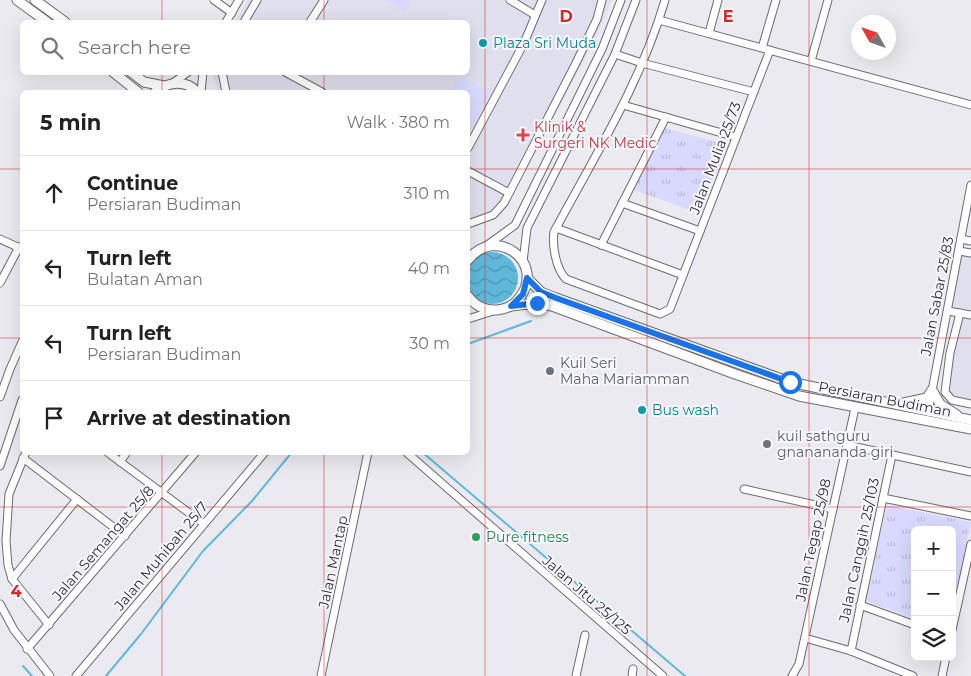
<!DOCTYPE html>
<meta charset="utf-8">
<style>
:root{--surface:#fff;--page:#f2f2f2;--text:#222;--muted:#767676;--line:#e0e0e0}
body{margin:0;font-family:Montserrat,sans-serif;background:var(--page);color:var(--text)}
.controls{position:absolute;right:15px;bottom:15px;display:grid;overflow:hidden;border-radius:8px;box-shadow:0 5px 20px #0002}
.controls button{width:45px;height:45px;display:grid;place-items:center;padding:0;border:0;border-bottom:1px solid var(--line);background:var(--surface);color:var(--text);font:25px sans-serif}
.compass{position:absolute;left:851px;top:15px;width:45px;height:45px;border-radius:50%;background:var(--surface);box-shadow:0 5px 20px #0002;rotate:310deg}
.stop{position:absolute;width:15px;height:15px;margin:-11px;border:4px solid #1a73e8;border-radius:50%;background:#fff}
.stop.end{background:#1a73e8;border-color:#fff;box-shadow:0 1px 5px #0008}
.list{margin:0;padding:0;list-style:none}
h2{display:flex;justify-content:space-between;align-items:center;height:65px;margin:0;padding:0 20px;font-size:21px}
h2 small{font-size:16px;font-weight:400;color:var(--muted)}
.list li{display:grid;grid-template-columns:32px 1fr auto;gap:15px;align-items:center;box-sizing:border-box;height:75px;padding:0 20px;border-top:1px solid var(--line)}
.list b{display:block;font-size:19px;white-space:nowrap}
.list p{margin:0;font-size:16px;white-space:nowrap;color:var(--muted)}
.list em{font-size:16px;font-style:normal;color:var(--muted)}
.icon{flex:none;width:28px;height:28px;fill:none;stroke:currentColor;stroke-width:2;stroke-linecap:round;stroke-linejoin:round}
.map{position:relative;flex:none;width:971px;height:676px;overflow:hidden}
.search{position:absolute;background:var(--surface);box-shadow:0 5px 20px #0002;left:20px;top:20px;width:450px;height:55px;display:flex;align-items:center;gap:12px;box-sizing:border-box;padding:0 18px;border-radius:8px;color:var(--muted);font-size:19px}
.panel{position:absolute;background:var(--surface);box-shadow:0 5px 20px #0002;left:20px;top:90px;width:450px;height:365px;border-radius:8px}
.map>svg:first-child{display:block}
</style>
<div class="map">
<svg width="971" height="676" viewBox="0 0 971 676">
<defs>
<pattern id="park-tufts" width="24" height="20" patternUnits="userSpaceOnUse" patternTransform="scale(1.25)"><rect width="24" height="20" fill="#d9d8fe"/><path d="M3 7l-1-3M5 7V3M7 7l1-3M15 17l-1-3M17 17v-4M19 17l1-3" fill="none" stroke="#bbbada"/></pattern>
<pattern id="water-waves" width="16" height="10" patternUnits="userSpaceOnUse" patternTransform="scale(1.25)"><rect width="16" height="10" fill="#5fb8db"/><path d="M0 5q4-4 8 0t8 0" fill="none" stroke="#4f96b2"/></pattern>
</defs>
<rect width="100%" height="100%" fill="#eaeaf0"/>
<g fill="#dfdfed">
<path d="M248 0H612L597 36 501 216 468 226V92H218L212 73 468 72V22H235Z"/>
<path d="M960 254 971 256V401L953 398 947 392 953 353 964 312 951 309Z"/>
</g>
<g fill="#d9d8fe">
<path d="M385 0H411L405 12Z"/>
<path d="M459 76 490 92 468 135V92H450Z"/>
</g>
<g fill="url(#park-tufts)">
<path d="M665 128 728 145 698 213 634 190Z"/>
<path d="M887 505 971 522 952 609V530H915V619L866 601Z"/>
</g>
<circle fill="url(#water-waves)" cx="492" cy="278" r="26"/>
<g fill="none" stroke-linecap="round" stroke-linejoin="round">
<g stroke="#5fb8db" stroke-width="2">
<path d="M468 344 531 321"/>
<path d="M422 452 685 676"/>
<path d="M23 666 32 676"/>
<path d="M106 676 141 634 203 551 252 501 292 452"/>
</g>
<g stroke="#6b6b70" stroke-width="9">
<g id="minor">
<path d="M214 0 232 13"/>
<path d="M510 0 535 15"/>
<path d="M665 0C641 83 594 157 554 232 552 246 556 269 566 279L660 314 670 309 770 50"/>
<path d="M659 20 971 105"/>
<path d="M226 22 239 0"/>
<path d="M244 22 257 0"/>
<path d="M310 22 324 0"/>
<path d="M709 33 718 0"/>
<path d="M762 48 776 0"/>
<path d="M615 54 642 63 754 92"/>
<path d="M811 61 828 0"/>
<path d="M222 72 226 92"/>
<path d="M285 72 322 92"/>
<path d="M173 83 188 72"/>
<path d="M201 92 203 72"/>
<path d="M623 105 736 137"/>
<path d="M468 148 524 43 542 0"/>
<path d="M468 171 509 193"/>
<path d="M622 203 700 231"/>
<path d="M468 224 493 215 504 203 576 63 597 19 602 0"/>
<path d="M556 228 683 275"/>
<path d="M0 239 22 249"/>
<path d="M961 239 971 241"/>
<path d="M601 245 666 117"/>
<path d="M486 246 515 225 602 49 621 0"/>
<path d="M959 251 971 253"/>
<path d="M523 262 527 228 615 54 636 0"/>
<path d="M0 283 19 247"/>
<path d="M948 311 971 315"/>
<path d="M960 313 950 353 945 392 952 400 971 404"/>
<path d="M468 319 493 311"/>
<path d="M0 397 10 369 22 342"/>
<path d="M928 412 971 185"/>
<path d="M847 445 971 472"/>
<path d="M26 452 9 494 6 541 8 565 12 579 49 625"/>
<path d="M107 452 204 524"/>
<path d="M406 452 663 676"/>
<path d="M23 458 125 536"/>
<path d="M120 462 127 452"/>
<path d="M0 466 22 400"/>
<path d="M744 489 833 509"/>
<path d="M883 498 971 516"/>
<path d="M12 579 77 499"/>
<path d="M0 604 14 630 50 676"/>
<path d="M860 605 915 625"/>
<path d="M952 630 971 544"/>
<path d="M805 638 851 651 913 676"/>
<path d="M27 649 196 452"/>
<path d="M851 651 892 455"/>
<path d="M76 676 265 452"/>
<path d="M321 676 368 452"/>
<path d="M576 676 585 635"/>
<path d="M632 676 633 669"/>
<path d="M792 676 799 664 855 408"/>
<path d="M942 676 946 657"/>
</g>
</g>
<g stroke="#6b6b70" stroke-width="11">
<g id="major">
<path d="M17 0 47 22"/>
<path d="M35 0 65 22"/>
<path d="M113 72 138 92"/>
<path d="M131 72 144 82 164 86"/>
<path d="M155 92C168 82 185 79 197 92"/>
<path d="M468 260C496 224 546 263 520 297 515 305 506 309 497 310 485 311 474 305 468 296"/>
<path d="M527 278 541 292 556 298 790 382 971 420"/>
<path d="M511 306 537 303 552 306 735 374 799 396 971 429"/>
<path d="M899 404 927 398 932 390 940 404 957 415"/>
</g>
</g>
<use href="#minor" stroke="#fff" stroke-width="7"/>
<use href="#major" stroke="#fff" stroke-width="9"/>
</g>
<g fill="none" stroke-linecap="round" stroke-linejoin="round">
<path stroke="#1a73e8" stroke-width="6" d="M537 303 511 306 523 294 527 278 541 292 556 298 790 382"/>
</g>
<path fill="none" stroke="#d62828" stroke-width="1" stroke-opacity="0.55" d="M162 0V22M324 0V22M485 0V676M647 0V676M809 0V676M162 72V92M324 72V92M0 169H22M468 169H971M0 338H22M468 338H971M162 452V676M324 452V676M0 507H971"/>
<g fill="#0f9aa8" stroke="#f7f7fe" stroke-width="2">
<circle cx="483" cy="43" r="5"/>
<circle cx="642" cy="410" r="5"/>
</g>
<path fill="#e0444e" stroke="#f7f7fe" stroke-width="2" d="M520.5 127.5h5v5h5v5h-5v5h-5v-5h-5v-5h5z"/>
<g fill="#6b7280" stroke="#f7f7fe" stroke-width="2">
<circle cx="550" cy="371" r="5"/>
<circle cx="767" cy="444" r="5"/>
</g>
<circle fill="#2e9e5b" stroke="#f7f7fe" stroke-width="2" cx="476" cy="537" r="5"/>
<g text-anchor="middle" stroke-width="4" stroke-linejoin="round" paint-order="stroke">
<g font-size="14" fill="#0d838f" stroke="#f7f7fe" text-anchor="start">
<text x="493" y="48">Plaza Sri Muda</text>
<text x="652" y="415">Bus wash</text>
</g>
<g font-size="14" fill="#be3a42" stroke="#f7f7fe" text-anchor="start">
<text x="534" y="132">Klinik &amp;<tspan x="534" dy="16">Surgeri NK Medic</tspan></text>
</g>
<g font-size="14" fill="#2f2f32" stroke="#f7f7fe">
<text transform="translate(715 158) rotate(-69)" y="5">Jalan Mulia 25/73</text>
<text transform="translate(937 296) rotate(-79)" y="5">Jalan Sabar 25/83</text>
<text transform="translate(885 399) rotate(11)" y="5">Persiaran Budiman</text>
<text transform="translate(813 540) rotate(-78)" y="5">Jalan Tegap 25/98</text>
<text transform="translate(103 543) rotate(-49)" y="5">Jalan Semangat 25/8</text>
<text transform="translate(859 550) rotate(-78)" y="5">Jalan Canggih 25/103</text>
<text transform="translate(161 556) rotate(-50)" y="5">Jalan Muhibah 25/7</text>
<text transform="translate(333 562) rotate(-78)" y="5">Jalan Mantap</text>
<text transform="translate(587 595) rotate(41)" y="5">Jalan Jitu 25/125</text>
</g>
<g font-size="14" fill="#5b616d" stroke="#f7f7fe" text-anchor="start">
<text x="560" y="368">Kuil Seri<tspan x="560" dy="16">Maha Mariamman</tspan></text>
<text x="777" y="441">kuil sathguru<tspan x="777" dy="16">gnanananda giri</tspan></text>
</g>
<g font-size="14" fill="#27864d" stroke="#f7f7fe" text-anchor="start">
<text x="486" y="542">Pure fitness</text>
</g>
</g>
<g font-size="16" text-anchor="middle" font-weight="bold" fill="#d62828" stroke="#f7f7fe" stroke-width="4" stroke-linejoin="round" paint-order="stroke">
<text x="566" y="22">D</text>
<text x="728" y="22">E</text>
<text x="16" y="597">4</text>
</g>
</svg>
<div class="controls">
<button>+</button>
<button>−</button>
<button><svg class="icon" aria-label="layers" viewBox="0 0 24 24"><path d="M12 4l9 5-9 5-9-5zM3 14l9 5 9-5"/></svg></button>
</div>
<svg class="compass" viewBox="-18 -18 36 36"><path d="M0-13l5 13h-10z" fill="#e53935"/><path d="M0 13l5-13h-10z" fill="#767676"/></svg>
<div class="stop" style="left:790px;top:382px"></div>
<div class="stop end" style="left:537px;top:303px"></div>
<div class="search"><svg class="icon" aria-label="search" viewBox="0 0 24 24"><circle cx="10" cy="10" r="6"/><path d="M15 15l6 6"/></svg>Search here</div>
<section class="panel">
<h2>5 min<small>Walk · 380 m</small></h2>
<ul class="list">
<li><svg class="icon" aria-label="ahead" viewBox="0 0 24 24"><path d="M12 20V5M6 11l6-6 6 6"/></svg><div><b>Continue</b><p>Persiaran Budiman</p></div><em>310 m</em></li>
<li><svg class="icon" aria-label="left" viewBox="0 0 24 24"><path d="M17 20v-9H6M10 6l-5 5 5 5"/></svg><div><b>Turn left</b><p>Bulatan Aman</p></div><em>40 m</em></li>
<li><svg class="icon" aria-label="left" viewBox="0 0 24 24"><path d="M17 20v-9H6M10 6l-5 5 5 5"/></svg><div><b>Turn left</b><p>Persiaran Budiman</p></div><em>30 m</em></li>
<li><svg class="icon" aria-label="arrive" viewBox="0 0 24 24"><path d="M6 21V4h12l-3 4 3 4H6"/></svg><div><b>Arrive at destination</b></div></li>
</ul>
</section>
</div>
